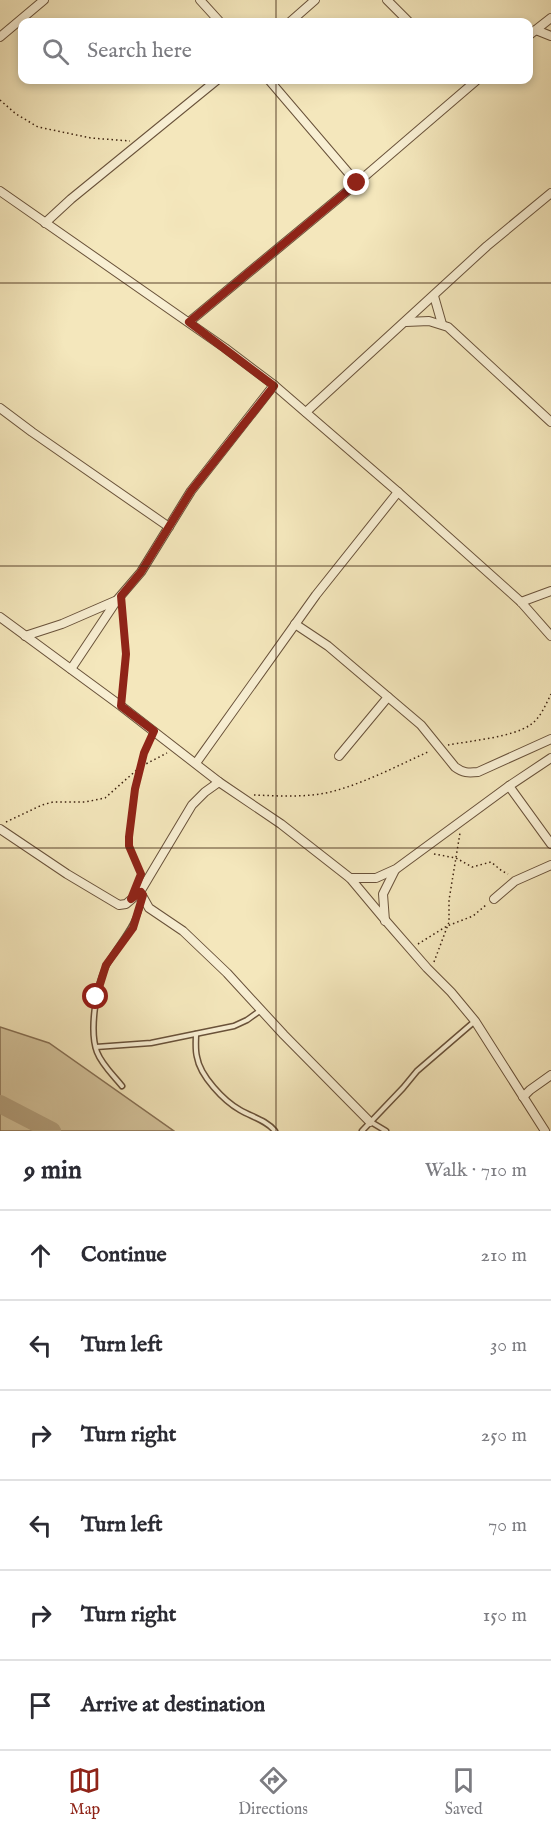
<!DOCTYPE html>
<meta charset="utf-8">
<style>
:root{--surface:#fff;--page:#f7f7f7;--text:#2b2b33;--muted:#7c7c81;--line:#e1e1e2;--accent:#8f2418}
body{margin:0;font-family:"IM FELL English",serif;background:var(--page);color:var(--text)}
.stop{position:absolute;width:18px;height:18px;margin:-14px;border:4px solid #8f2418;border-radius:50%;background:#fff}
.stop.end{background:#8f2418;border-color:#fff;box-shadow:0 2px 6px #0008}
.list{margin:0;padding:0;list-style:none}
h2{display:flex;justify-content:space-between;align-items:center;height:78px;margin:0;padding:0 24px;font-size:26px}
h2 small{font-size:20px;font-weight:400;color:var(--muted)}
.list li{display:grid;grid-template-columns:39px 1fr auto;gap:18px;align-items:center;box-sizing:border-box;height:90px;padding:0 24px;border-top:2px solid var(--line)}
.list b{display:block;font-size:22px;white-space:nowrap}
.list em{font-size:20px;font-style:normal;color:var(--muted)}
.icon{flex:none;width:33px;height:33px;fill:none;stroke:currentColor;stroke-width:2;stroke-linecap:round;stroke-linejoin:round}
.map{position:relative;flex:none;width:551px;height:1131px;overflow:hidden}
.search{position:absolute;background:var(--surface);box-shadow:0 3px 9px #0003;left:18px;right:18px;top:18px;height:66px;display:flex;align-items:center;gap:15px;box-sizing:border-box;padding:0 21px;border-radius:12px;color:var(--muted);font-size:22px}
.sheet{height:618px;background:var(--surface)}
nav{display:flex;justify-content:space-around;align-items:center;box-sizing:border-box;height:84px;border-top:2px solid var(--line);background:var(--surface);font-size:16px;color:var(--muted)}
nav a{display:grid;justify-items:center;gap:3px}
nav .on{color:var(--accent)}
.map>svg:first-child{display:block}
</style>
<div class="map">
<svg width="551" height="1131" viewBox="0 0 551 1131">
<rect width="100%" height="100%" fill="#f4e7bc"/>
<filter id="stains"><feTurbulence type="fractalNoise" baseFrequency=".00333" numOctaves="4"/><feColorMatrix values="0 0 0 0 .2 0 0 0 0 .09 0 0 0 0 .02 0 0 0 .5 -.17"/></filter>
<radialGradient id="worn" r=".72"><stop offset=".6" stop-color="#630" stop-opacity="0"/><stop offset="1" stop-color="#630" stop-opacity=".3"/></radialGradient>
<path fill="#d5c59e" stroke="#887256" stroke-width="1.5" d="M0 1027 49 1043 174 1131H0Z"/>
<g fill="none" stroke-linecap="round" stroke-linejoin="round">
<path stroke="#b5a381" stroke-width="18" d="M0 1104 52 1131"/>
<g stroke="#69523a" stroke-width="7">
<g id="lane">
<path d="M196 1034C196 1041 195 1050 197 1057 200 1076 224 1101 240 1110 252 1117 266 1120 275 1131"/>
<path d="M96 1047 151 1043 234 1026 247 1020 261 1010"/>
<path d="M122 1086C114 1076 102 1065 97 1052 89 1031 96 983 108 963 122 939 136 927 142 899"/>
<path d="M371 1122 386 1131"/>
<path d="M362 1131 403 1088 417 1071 475 1021"/>
</g>
</g>
<g stroke="#69523a" stroke-width="10">
<g id="street">
<path d="M200 0 220 22"/>
<path d="M387 0 409 22"/>
<path d="M290 22 315 0"/>
<path d="M536 30 551 36"/>
<path d="M528 36 551 18"/>
<path d="M0 37 44 0"/>
<path d="M269 80 357 183"/>
<path d="M0 191 225 348 274 385 398 492 521 602 551 636"/>
<path d="M45 223 71 199 217 80"/>
<path d="M434 296 442 324"/>
<path d="M189 322 357 183 477 80"/>
<path d="M406 322 429 321 448 327 551 422"/>
<path d="M0 408 32 432 169 527"/>
<path d="M306 412 487 246 551 193"/>
<path d="M521 602 551 591"/>
<path d="M0 617 121 706 219 782 281 824 350 878 386 921 427 968 451 992 475 1021 545 1131"/>
<path d="M295 624 328 646 421 725 455 767C463 773 468 773 478 772L551 739"/>
<path d="M25 636 62 624 115 601"/>
<path d="M71 669 117 600 141 572 191 491 274 385"/>
<path d="M339 756 388 697"/>
<path d="M196 763 316 595 398 492"/>
<path d="M219 782 205 792 192 805 140 892 149 908 183 931 227 973 284 1035 370 1122"/>
<path d="M509 786 551 844"/>
<path d="M0 829 67 874 119 905 126 904 140 892"/>
<path d="M350 878H376L396 869 509 786 551 758"/>
<path d="M494 899 515 881 551 865"/>
<path d="M385 921 383 894 395 870"/>
<path d="M523 1097 530 1090 551 1075"/>
</g>
</g>
<g stroke="#3b200e" stroke-width="1.5" stroke-dasharray="1.5 3" stroke-linecap="butt">
<path d="M0 100 16 114 38 127 91 138 130 141"/>
<path d="M122 609 126 654 122 696"/>
<path d="M448 745C470 741 513 737 530 725 540 719 546 704 551 694"/>
<path d="M254 795C280 796 309 798 334 791 367 782 399 765 430 751"/>
<path d="M6 822 42 805 53 802H85L105 798 140 767 167 753"/>
<path d="M434 854 456 858 472 867 491 862 502 871 508 874"/>
<path d="M141 874 130 846 129 837 135 789 143 753 150 740"/>
<path d="M418 944 447 926 473 916 486 905"/>
<path d="M434 962 449 922V900L460 833"/>
</g>
<use href="#lane" stroke="#f8efd3" stroke-width="4"/>
<use href="#street" stroke="#f8efd3" stroke-width="8"/>
</g>
<g fill="none" stroke-linecap="round" stroke-linejoin="round">
<path stroke="#8f2418" stroke-width="8" d="M96 997 106 965 133 928 143 895 141 892 131 899 141 874 129 846V837L135 789 144 753 154 731 121 706 126 654 121 596 141 572 191 491 274 386 189 322 357 183"/>
</g>
<path fill="none" stroke="#3b200e" stroke-width="1.5" stroke-opacity="0.55" d="M276 0V22M276 80V1131M0 283H551M0 566H551M0 848H551"/>
<rect width="100%" height="100%" filter="url(#stains)"/>
<rect width="100%" height="100%" fill="url(#worn)"/>
</svg>
<div class="stop" style="left:96px;top:997px"></div>
<div class="stop end" style="left:357px;top:183px"></div>
<div class="search"><svg class="icon" aria-label="search" viewBox="0 0 24 24"><circle cx="10" cy="10" r="6"/><path d="M15 15l6 6"/></svg>Search here</div>
</div>
<section class="sheet">
<h2>9 min<small>Walk · 710 m</small></h2>
<ul class="list">
<li><svg class="icon" aria-label="ahead" viewBox="0 0 24 24"><path d="M12 20V5M6 11l6-6 6 6"/></svg><div><b>Continue</b></div><em>210 m</em></li>
<li><svg class="icon" aria-label="left" viewBox="0 0 24 24"><path d="M17 20v-9H6M10 6l-5 5 5 5"/></svg><div><b>Turn left</b></div><em>30 m</em></li>
<li><svg class="icon" aria-label="right" viewBox="0 0 24 24"><path d="M7 20v-9h11M14 6l5 5-5 5"/></svg><div><b>Turn right</b></div><em>250 m</em></li>
<li><svg class="icon" aria-label="left" viewBox="0 0 24 24"><path d="M17 20v-9H6M10 6l-5 5 5 5"/></svg><div><b>Turn left</b></div><em>70 m</em></li>
<li><svg class="icon" aria-label="right" viewBox="0 0 24 24"><path d="M7 20v-9h11M14 6l5 5-5 5"/></svg><div><b>Turn right</b></div><em>150 m</em></li>
<li><svg class="icon" aria-label="arrive" viewBox="0 0 24 24"><path d="M6 21V4h12l-3 4 3 4H6"/></svg><div><b>Arrive at destination</b></div></li>
</ul>
</section>
<nav>
<a class="on"><svg class="icon" aria-label="map" viewBox="0 0 24 24"><path d="M3 6l6-2 6 2 6-2v14l-6 2-6-2-6 2zM9 4v14M15 6v14"/></svg>Map</a>
<a><svg class="icon" aria-label="directions" viewBox="0 0 24 24"><path d="M12 3l9 9-9 9-9-9zM9 14v-3h6M13 9l2 2-2 2"/></svg>Directions</a>
<a><svg class="icon" aria-label="saved" viewBox="0 0 24 24"><path d="M7 4h10v16l-5-4-5 4z"/></svg>Saved</a>
</nav>
